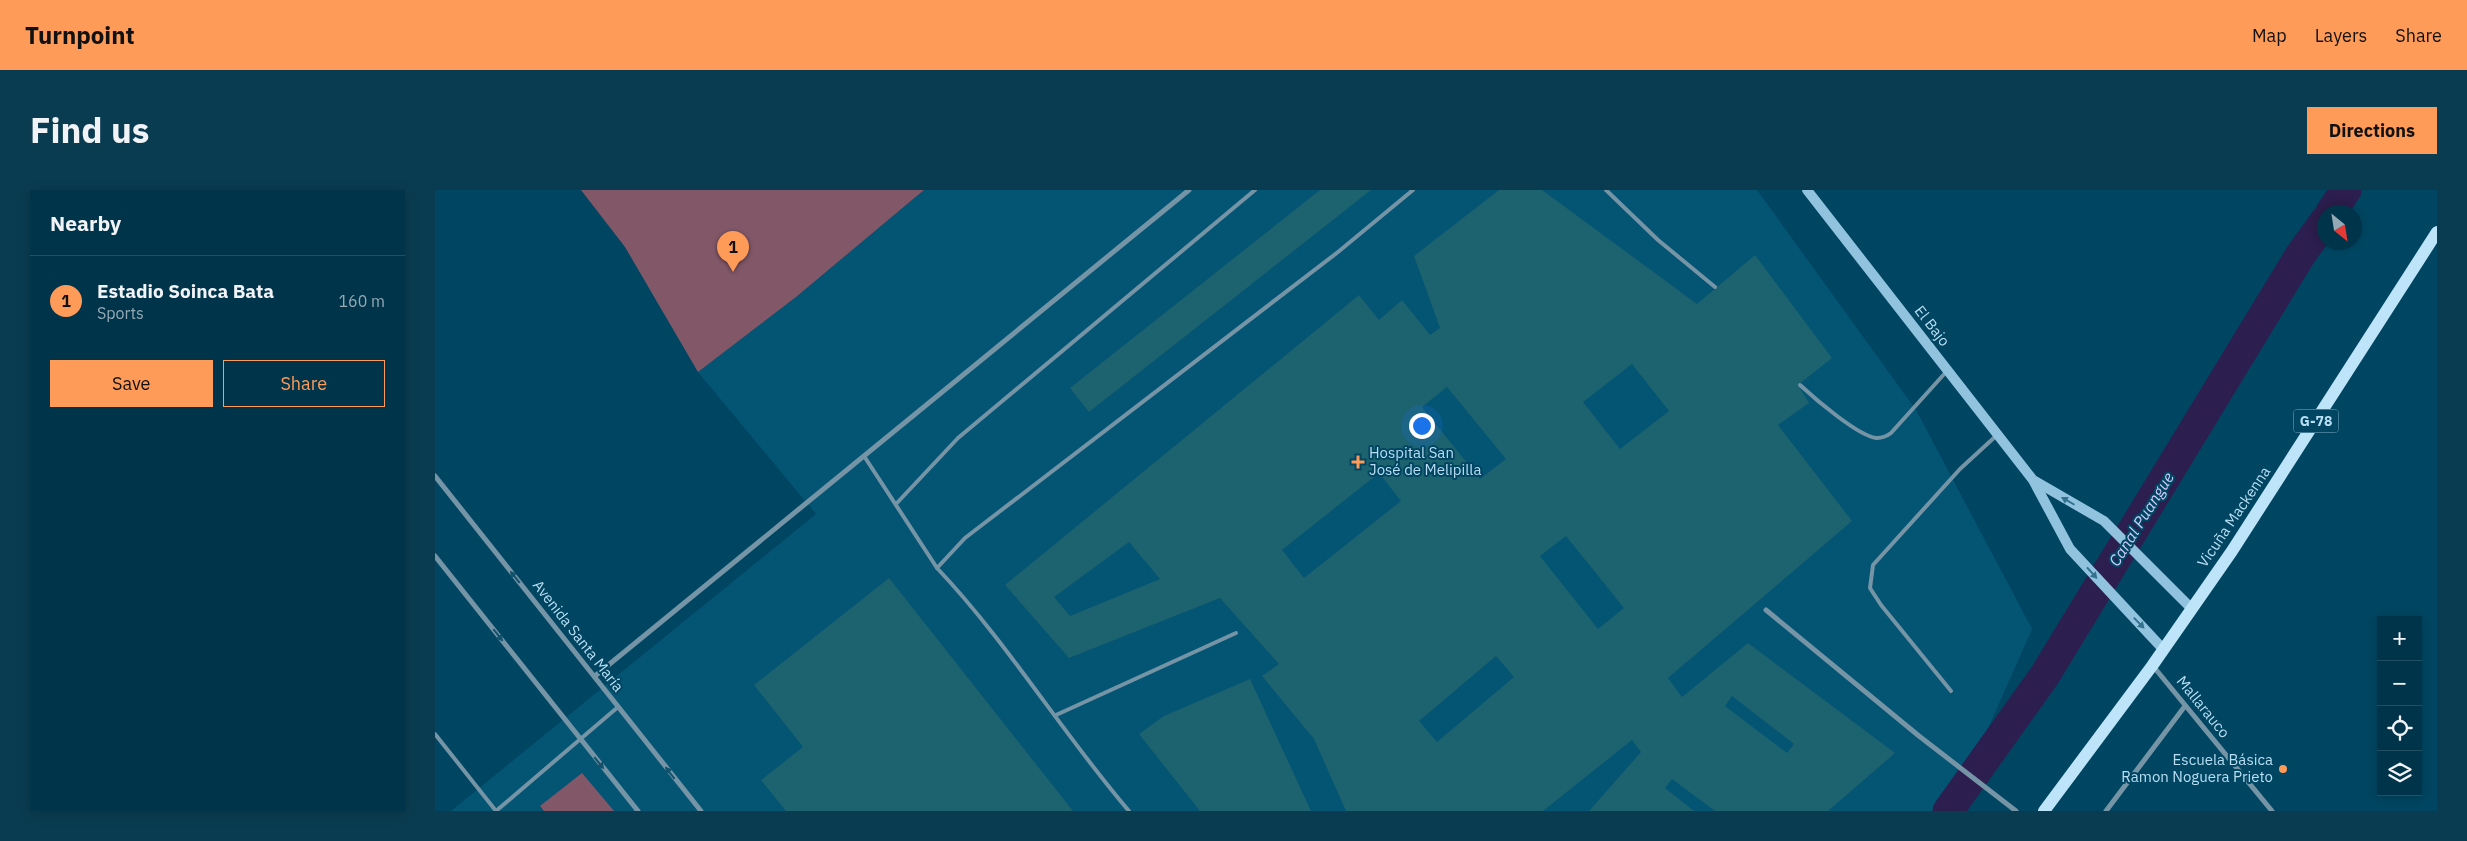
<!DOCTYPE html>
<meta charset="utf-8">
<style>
:root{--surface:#00344a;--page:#0a3c51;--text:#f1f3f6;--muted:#95aab5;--line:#224f62;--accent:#fe9b58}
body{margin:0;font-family:"IBM Plex Sans",sans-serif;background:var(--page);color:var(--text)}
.controls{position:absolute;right:15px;bottom:15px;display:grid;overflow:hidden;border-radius:0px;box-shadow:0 2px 12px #0003}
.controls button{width:45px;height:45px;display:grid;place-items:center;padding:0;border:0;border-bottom:1px solid var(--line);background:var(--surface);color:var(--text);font:25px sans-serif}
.compass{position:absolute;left:1882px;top:15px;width:45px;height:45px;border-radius:50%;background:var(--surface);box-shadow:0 2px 12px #0003;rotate:150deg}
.you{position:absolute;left:986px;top:235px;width:18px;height:18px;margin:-12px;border:4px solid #fff;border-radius:50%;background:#1a73e8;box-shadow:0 0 0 8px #1a73e833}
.badge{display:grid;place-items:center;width:32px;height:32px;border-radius:50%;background:var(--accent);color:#111;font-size:16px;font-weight:700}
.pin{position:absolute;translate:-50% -41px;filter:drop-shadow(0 1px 2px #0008)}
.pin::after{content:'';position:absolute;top:26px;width:18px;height:15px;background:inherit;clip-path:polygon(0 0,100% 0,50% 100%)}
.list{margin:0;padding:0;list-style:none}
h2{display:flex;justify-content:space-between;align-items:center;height:65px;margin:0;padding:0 20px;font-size:21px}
h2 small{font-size:16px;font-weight:400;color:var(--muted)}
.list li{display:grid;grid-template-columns:32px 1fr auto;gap:15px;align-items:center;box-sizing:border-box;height:90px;padding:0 20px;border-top:1px solid var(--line)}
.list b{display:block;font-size:19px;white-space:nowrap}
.list p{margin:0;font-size:16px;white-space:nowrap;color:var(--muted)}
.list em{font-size:16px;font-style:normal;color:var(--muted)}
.actions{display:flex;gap:10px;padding:15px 20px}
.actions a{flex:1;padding:11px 0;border:1px solid var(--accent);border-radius:0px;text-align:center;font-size:18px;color:var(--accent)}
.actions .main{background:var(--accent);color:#111}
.icon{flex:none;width:28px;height:28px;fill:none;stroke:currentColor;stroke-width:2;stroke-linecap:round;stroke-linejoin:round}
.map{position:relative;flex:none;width:2002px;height:621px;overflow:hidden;border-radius:0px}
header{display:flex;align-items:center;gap:30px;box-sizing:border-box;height:70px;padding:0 25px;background:var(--accent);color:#111}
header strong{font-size:24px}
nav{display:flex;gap:28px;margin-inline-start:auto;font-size:18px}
.intro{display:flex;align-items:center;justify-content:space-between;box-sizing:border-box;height:120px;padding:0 30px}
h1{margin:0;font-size:35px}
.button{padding:12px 22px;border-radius:0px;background:var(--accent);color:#111;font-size:18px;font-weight:700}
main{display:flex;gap:30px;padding:0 30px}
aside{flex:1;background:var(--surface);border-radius:0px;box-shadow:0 2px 12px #0003}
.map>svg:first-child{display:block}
</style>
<header>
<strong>Turnpoint</strong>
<nav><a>Map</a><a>Layers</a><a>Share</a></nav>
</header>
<div class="intro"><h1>Find us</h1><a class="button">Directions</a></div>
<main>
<aside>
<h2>Nearby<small></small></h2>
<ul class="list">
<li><span class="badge">1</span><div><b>Estadio Soinca Bata</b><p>Sports</p></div><em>160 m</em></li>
</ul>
<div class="actions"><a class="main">Save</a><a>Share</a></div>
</aside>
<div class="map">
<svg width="2002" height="621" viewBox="0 0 2002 621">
<rect width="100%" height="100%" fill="#004662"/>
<path fill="#045473" d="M489 0H1322L1481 220 1597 439 1538 572 1502 621H16L381 324 263 182 361 107Z"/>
<g fill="#825869">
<path d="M146 0H489L361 107 263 182 190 57Z"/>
<path d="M147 583 179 621H109L105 616Z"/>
</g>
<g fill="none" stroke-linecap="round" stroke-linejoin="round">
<g stroke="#2c1e4f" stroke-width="31">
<path d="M1896 22 1911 0"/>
<path d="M1513 621 1610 485 1866 64 1890 31"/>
</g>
</g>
<g fill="#1d626f" fill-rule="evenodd">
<path d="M885 0H936L654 222 635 198Z"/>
<path d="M1064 0H1107L1262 114 1320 65 1397 168 1363 195 1374 213 1343 235 1417 331 1233 488 1247 507 1313 453 1460 563 1393 621H1280L1237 589 1230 598 1259 621H1154L1206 562 1197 550 1108 621H911L879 549 827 486 844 474 785 408 634 468 570 395 924 105 944 130 967 110 995 145 1005 138 979 66ZM1197 174 1234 221 1185 259 1148 212ZM1012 197 1071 269 1045 289 987 217ZM944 283 966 311 869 388 847 360ZM1131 346 1189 418 1163 439 1105 366ZM694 352 725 389 635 426 619 407ZM1061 466 1079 487 1002 552 984 531ZM1297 506 1359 554 1352 563 1290 516Z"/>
<path d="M454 388 638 621H351L326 590 368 557 319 495Z"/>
<path d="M815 489 876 621H765L704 544 729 526Z"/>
</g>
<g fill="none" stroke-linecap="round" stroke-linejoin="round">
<g stroke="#7594a6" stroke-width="4">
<path d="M1171 0 1223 50 1280 97"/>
<path d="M1365 195C1379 208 1424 247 1442 248 1448 248 1452 246 1456 243L1511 182"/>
<path d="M429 266 502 378"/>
<path d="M461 314 523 248 820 0"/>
<path d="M1516 501 1446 415 1435 398 1438 375 1525 279 1562 245"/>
<path d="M621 525 801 443"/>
<path d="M0 544 61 621"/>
<path d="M61 621 183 517"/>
<path d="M694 621C627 543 573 453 502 378L530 348 903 62 978 0"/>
</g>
<g stroke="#7594a6" stroke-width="5">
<path d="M0 286 266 621"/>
<path d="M0 366 203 621"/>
<path d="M1331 420 1484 546 1581 621"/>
<path d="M1718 476 1837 621"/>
<path d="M160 486 754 0"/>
<path d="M1671 621 1750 516"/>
</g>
<g stroke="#91c3df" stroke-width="10">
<path d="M1372 0 1598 290 1635 359 1728 459"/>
<path d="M1600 291 1669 331 1757 419"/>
</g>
<path stroke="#bee4f9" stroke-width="12" d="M1609 621 1717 476 1797 361 2002 42"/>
</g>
<defs><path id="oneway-solid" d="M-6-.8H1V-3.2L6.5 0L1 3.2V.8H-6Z" transform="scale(1.25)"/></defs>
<g fill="#33728e">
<use href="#oneway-solid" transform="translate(1633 311) rotate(-150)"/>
<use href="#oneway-solid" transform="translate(1657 383) rotate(48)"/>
<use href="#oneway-solid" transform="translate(1704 433) rotate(46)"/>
</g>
<g fill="#12526c">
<use href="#oneway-solid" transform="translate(80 387) rotate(-129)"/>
<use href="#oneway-solid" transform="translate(63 445) rotate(52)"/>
<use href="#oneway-solid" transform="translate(164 573) rotate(51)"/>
<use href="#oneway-solid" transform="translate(235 583) rotate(-128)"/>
</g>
<g fill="#fe9b58" stroke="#004662" stroke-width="2">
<path d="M920.5 264.5h5v5h5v5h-5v5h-5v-5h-5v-5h5z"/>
<circle cx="1848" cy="579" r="5"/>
</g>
<g text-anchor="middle" stroke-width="4" stroke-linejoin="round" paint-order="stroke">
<rect fill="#004662" stroke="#82b0c8" stroke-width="1" x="1858.5" y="219.5" width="45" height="23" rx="4"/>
<g font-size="14" font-weight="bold" fill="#b9def3">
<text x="1881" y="236">G-78</text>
</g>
<g font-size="15" fill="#b9def3" stroke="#004662">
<text transform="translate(1497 136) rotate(52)" y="5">El Bajo</text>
<text transform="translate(1799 327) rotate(-56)" y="5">Vicuña Mackenna</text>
<text transform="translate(143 446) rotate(52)" y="5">Avenida Santa María</text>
<text transform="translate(1768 517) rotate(51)" y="5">Mallarauco</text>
</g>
<g font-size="15" fill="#b9def3" stroke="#004662" text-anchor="start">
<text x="934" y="268">Hospital San<tspan x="934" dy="17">José de Melipilla</tspan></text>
<text x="1838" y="575" text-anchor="end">Escuela Básica<tspan x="1838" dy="17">Ramon Noguera Prieto</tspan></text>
</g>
<g font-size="16" font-style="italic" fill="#d3cafc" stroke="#004662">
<text transform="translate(1706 329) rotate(-58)" y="6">Canal Puangue</text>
</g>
</g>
</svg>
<div class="controls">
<button>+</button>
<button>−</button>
<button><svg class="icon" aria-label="locate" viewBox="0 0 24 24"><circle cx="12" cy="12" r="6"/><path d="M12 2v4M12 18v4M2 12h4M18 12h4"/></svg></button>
<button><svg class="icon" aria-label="layers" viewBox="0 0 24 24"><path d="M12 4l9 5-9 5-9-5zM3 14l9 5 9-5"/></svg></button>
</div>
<svg class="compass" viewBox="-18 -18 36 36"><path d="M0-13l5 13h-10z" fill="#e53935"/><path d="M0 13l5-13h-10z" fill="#95aab5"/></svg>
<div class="you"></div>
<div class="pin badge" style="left:298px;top:82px">1</div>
</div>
</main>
